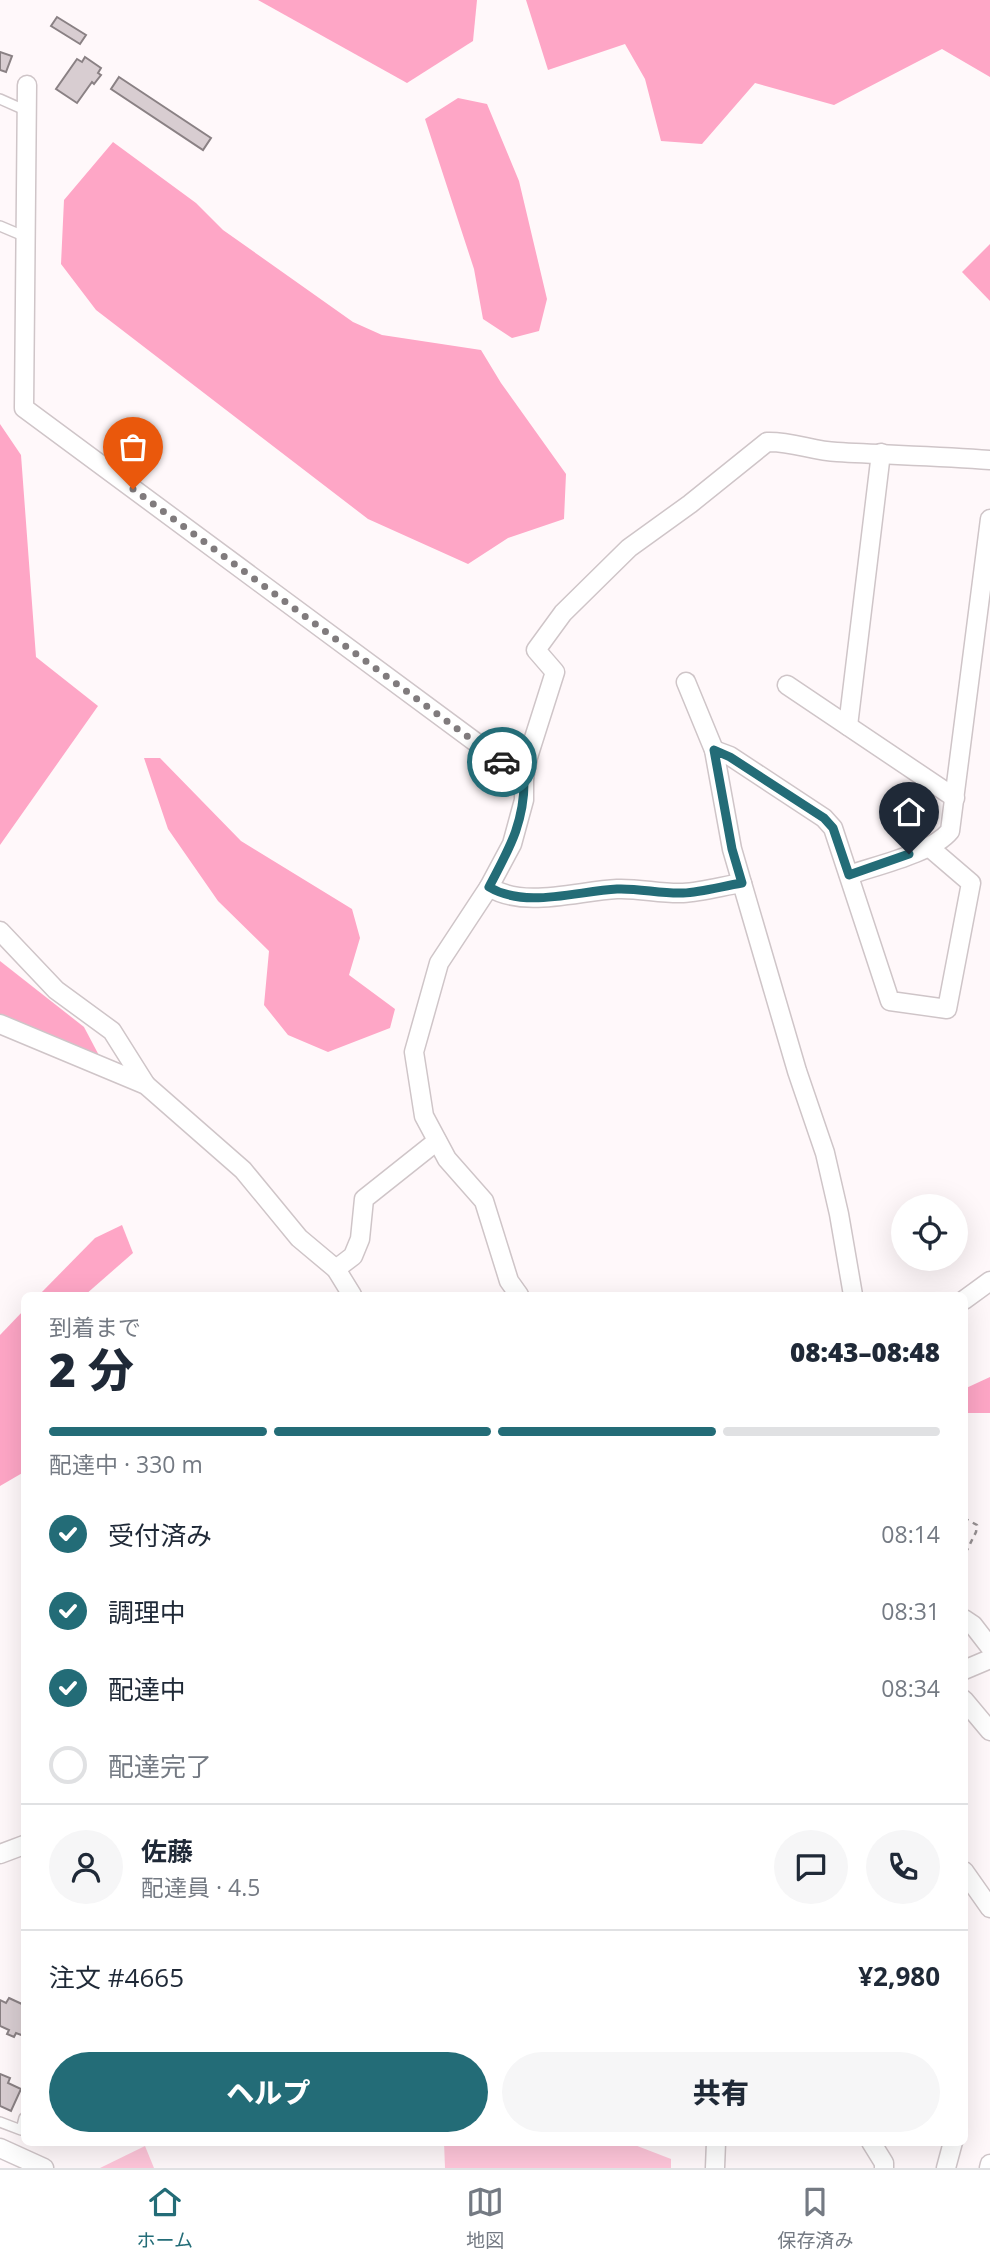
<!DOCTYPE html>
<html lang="ja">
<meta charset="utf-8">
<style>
body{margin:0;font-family:"Open Sans","Noto Sans JP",sans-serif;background:#f6f6f7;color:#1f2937;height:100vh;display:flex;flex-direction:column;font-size:26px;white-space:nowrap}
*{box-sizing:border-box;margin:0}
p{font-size:23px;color:#747a83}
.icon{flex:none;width:38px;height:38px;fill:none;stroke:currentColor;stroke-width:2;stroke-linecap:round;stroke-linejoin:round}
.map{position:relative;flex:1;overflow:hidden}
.details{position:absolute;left:21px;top:1292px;width:947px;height:854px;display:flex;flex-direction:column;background:#fff;border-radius:10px;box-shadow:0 7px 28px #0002}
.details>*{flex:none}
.buttons{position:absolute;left:891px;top:1194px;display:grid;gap:14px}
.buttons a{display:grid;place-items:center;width:77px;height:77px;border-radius:50%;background:#fff;box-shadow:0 7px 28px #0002;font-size:35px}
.pin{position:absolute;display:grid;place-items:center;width:60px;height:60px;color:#fff;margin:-72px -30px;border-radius:50% 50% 50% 0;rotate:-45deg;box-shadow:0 0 7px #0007}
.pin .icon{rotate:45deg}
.courier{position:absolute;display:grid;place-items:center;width:70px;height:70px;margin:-35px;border:5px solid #236c77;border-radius:50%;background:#fff;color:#222;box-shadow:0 2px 9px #0007}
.summary em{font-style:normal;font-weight:800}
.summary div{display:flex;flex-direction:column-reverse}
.summary{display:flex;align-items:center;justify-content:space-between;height:119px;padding:0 28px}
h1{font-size:46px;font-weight:800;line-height:52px}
.bar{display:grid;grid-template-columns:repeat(4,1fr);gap:10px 7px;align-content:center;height:84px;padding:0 28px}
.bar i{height:9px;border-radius:5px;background:#e0e1e3}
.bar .on{background:#236c77}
.bar p{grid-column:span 4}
.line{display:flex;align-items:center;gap:18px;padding:0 28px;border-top:2px solid #e0e1e3}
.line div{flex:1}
.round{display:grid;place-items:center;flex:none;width:74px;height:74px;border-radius:37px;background:#f6f6f7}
ol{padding:0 28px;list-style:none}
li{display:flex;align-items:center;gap:21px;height:77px}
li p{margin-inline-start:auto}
li .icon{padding:7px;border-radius:50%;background:#236c77;color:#fff;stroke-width:4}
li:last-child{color:#747a83}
li i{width:38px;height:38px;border:4px solid #e0e1e3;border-radius:50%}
.primary-button{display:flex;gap:14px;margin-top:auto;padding:14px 28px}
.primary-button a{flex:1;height:80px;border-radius:42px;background:#236c77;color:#fff;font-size:28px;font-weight:800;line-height:80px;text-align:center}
.primary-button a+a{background:#f6f6f7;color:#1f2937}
.dock{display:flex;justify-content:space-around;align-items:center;height:98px;border-top:2px solid #e0e1e3;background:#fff;font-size:19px;color:#747a83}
.dock a{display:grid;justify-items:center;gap:4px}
.dock .on{color:#236c77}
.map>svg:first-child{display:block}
.green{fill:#ffc6da}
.forest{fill:#fea6c6}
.building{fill:#d8cdd1;stroke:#8a8184;stroke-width:2}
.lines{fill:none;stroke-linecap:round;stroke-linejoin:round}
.lane-casing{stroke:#cfc5c8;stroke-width:12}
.street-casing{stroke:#cfc5c8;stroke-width:21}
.path{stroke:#969092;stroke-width:2.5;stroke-dasharray:5 5;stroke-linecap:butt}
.lane{stroke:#fff;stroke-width:9}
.street{stroke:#fff;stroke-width:18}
.done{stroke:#807b7d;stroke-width:7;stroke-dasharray:0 12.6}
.route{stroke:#236c77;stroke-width:9}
</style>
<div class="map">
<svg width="990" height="2168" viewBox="0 0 990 2168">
<rect width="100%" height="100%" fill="#fff8fa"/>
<g class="green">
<polygon points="444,2142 627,2142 671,2159 671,2168 445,2168"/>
<polygon points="145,2146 154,2168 100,2168"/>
</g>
<g class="forest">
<polygon points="258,0 477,0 473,41 407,83"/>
<polygon points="526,0 990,0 990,77 942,49 834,105 755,83 702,144 661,141 645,79 625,44 548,70"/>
<polygon points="458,98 487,104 519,181 547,299 539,331 512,338 483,319 474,269 425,119"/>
<polygon points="113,142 196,203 223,230 353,322 382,335 481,350 501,383 566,474 564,519 508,538 468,564 368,519 96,310 61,264 64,200"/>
<polygon points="990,244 990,301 962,272"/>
<polygon points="0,424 21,455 36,657 98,706 0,845"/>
<polygon points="144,758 160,758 241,841 352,909 360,938 349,975 395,1009 390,1028 328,1052 288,1035 264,1005 269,951 218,901 168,829"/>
<polygon points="0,961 84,1027 103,1063 0,1017"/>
<polygon points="122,1225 133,1253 85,1295 39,1295 95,1238"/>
<polygon points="24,1310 24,1472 0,1486 0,1335"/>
<polygon points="990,1377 990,1413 964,1413 964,1389"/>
</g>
<g class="building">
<polygon points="57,17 86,35 80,44 51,26"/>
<polygon points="0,52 12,56 6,72 0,70"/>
<polygon points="85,57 101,68 98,73 101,75 94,84 92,82 77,103 56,89 77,59 82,62"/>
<polygon points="119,77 211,138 203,150 111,89"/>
<polygon points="9,1998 24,2005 24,2036 16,2033 14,2037 7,2034 9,2030 0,2026 0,2000 6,2003"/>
<polygon points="0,2074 10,2078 8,2083 21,2089 11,2111 0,2106"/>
</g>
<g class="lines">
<defs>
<g id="lane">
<polyline points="0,99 27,111"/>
<polyline points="0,226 26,237"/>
<polyline points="0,2122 21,2130 24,2118"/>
</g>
<g id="street">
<polyline points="27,85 24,408 524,778"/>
<polyline points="686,682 714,750 732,849 797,1071 825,1153 839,1214 853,1295"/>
<polyline points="787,685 955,798"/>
<polyline points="848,726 881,453"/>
<polyline points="714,750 730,756 824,818 833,828 890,1001 947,1009 971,883 929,847"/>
<path d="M849,875C878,865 932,853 950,831L990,519"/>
<path d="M489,887C525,909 577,891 617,889C639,888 661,894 683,893C702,892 723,886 742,883"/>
<polyline points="0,931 56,990 112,1031 146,1085"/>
<polyline points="0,1024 146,1085 243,1170 299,1238 336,1269 352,1295"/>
<polyline points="336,1269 353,1256 360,1239 364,1199 437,1141"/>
<path d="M519,1295L509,1281L484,1201L447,1159L424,1116L414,1052L439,963L489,887L512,844L524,800V778L528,757L555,672L536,650L563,613L629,548L690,504L767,442C791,441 813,451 837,452C888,455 939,456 990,460"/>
<polyline points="964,1300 990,1281"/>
<polyline points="964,1619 973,1625 990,1647"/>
<polyline points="964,1670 990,1659"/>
<polyline points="964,1700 990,1731"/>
<polyline points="0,1854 24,1845"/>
<polyline points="964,1871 990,1908"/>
<polyline points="871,2142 884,2163 884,2168"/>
<polyline points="0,2148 44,2168"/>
<polyline points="715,2168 716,2142"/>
<polyline points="946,2168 953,2142"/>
<polyline points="989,2168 990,2164"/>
</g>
</defs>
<use href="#lane" class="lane-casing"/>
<use href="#street" class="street-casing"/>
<polyline class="path" points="964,1518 977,1525 976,1532 964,1556"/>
<use href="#lane" class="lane"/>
<use href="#street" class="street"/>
</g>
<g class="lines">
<polyline class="done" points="133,489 502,762"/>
<path class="route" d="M502,762L524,778C525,822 509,849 489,887C526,909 577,891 617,889C639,888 661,894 683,893C702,892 723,886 742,883L732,849L714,750L730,757L824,818L833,828L849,875L909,854"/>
</g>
</svg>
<div class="buttons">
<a><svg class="icon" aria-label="locate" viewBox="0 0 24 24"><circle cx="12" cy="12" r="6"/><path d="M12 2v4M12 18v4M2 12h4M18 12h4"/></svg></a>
</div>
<div class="pin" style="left:133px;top:489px;background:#ea580c"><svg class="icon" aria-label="bag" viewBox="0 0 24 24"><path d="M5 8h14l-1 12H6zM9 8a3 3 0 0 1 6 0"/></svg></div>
<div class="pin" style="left:909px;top:854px;background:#1f2937"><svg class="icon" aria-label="home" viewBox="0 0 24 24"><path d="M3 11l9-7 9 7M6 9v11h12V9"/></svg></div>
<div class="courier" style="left:502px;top:762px"><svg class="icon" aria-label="car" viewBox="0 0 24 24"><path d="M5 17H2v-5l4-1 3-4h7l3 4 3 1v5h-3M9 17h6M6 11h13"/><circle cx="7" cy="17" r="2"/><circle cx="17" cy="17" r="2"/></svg></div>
<section class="details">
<div class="summary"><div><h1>2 分</h1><p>到着まで</p></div><em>08:43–08:48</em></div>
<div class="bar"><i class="on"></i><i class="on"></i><i class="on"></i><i></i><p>配達中 · 330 m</p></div>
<ol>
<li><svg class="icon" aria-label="check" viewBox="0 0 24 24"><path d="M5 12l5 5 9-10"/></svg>受付済み<p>08:14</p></li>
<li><svg class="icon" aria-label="check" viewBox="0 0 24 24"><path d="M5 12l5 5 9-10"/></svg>調理中<p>08:31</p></li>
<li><svg class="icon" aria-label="check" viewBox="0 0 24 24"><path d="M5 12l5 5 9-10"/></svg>配達中<p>08:34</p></li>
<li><i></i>配達完了</li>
</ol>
<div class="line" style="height:126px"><a class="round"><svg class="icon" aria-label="person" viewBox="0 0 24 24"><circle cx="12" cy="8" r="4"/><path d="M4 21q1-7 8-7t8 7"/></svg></a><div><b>佐藤</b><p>配達員 · 4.5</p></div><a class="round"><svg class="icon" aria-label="chat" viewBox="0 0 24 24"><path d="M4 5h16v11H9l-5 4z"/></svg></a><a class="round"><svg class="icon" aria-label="phone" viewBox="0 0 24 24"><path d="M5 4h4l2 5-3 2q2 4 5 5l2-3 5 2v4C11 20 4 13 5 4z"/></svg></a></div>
<div class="line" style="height:91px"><div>注文 #4665</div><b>¥2,980</b></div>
<div class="primary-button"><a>ヘルプ</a><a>共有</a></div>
</section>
</div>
<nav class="dock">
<a class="on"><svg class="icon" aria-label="home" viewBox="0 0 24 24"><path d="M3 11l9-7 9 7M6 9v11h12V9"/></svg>ホーム</a>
<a><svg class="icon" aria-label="map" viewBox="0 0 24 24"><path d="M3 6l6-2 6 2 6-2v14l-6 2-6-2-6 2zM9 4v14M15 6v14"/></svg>地図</a>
<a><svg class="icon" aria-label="saved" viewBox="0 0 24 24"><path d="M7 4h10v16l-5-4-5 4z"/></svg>保存済み</a>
</nav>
